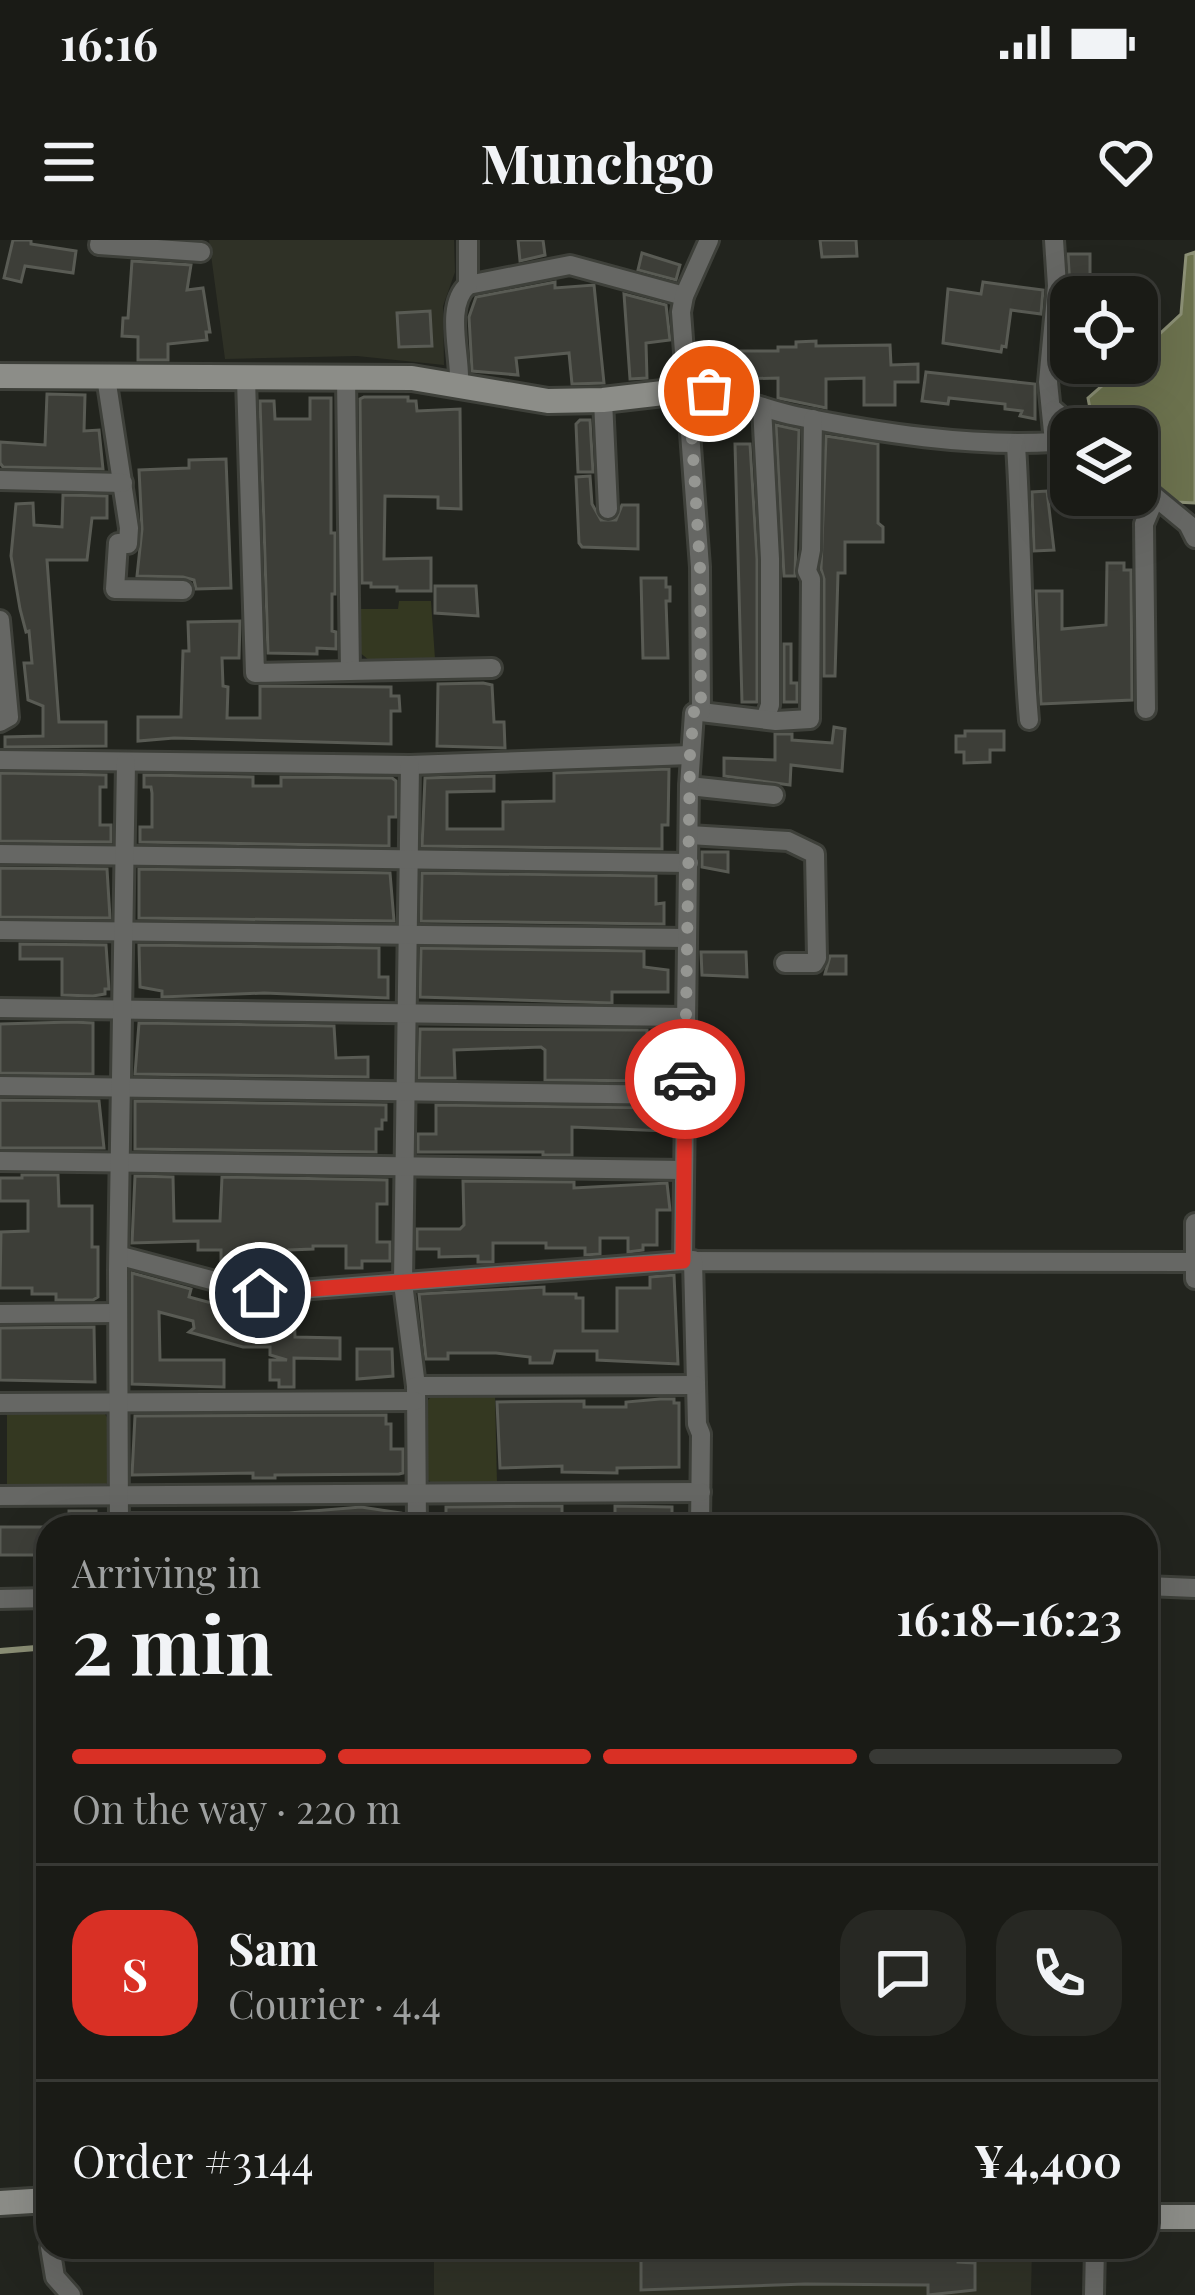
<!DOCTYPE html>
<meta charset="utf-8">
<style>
body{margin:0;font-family:"Playfair Display",serif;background:#272823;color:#f1f3f6;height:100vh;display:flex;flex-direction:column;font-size:45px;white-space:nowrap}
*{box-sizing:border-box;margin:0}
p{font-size:39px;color:#9fa1a1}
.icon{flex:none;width:66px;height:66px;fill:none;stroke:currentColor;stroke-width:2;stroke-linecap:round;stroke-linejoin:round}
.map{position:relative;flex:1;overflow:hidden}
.sheet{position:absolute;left:36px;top:1275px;width:1122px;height:744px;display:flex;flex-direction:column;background:#1a1b16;border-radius:36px;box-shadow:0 12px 48px #0002,0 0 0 3px #383935}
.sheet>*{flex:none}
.fabs{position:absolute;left:1050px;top:36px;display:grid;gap:24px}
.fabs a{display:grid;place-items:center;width:108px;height:108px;border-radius:24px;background:#1a1b16;box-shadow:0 12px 48px #0002,0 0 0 3px #383935;font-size:60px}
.pin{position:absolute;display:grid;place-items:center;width:102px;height:102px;color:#fff;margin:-51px;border:6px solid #fff;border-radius:50%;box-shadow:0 3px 12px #0007}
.courier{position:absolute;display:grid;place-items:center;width:120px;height:120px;margin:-60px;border:9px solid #d93025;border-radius:50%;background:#fff;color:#222;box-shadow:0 3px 15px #0007}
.overview em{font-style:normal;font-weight:700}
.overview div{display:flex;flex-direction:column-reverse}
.overview{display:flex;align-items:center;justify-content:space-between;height:204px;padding:0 36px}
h1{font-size:78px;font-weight:700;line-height:90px}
.bar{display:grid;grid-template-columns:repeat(4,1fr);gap:18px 12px;align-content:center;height:144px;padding:0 36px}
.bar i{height:15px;border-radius:9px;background:#383935}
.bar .current{background:#d93025}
.bar p{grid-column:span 4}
.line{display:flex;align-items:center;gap:30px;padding:0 36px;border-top:3px solid #383935}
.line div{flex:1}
.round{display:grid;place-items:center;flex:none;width:126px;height:126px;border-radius:36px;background:#272823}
.status{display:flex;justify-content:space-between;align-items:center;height:84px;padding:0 60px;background:#1a1b16;direction:ltr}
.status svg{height:33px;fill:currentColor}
header{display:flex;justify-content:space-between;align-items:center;height:156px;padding:0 36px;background:#1a1b16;font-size:54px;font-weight:700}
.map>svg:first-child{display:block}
.built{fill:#2f3126}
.green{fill:#343821}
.water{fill:#6c724e;stroke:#8b8f75;stroke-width:3}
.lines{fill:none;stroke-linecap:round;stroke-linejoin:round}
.stream{stroke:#8b8f75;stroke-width:6}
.building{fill:#3d3e38;stroke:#595b54;stroke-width:3}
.street-casing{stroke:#3e403a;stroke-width:24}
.secondary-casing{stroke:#3e403a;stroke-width:30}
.street{stroke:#666764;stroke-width:18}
.secondary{stroke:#8c8d88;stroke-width:24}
.done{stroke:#959692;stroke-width:12;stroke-dasharray:0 21.6}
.route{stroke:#d93025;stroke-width:15}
</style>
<div class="status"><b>16:16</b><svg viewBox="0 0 49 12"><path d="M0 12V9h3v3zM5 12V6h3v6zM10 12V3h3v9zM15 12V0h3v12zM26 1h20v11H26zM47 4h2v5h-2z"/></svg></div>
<header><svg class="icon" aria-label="menu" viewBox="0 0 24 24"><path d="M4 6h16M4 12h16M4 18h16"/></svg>Munchgo<svg class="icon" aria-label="heart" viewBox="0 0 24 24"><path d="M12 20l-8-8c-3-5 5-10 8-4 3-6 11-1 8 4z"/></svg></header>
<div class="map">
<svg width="1195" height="2055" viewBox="0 0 1195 2055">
<rect width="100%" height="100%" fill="#22241e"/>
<g class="built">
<polygon points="209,0 454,0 455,32 443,66 444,125 357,116 225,119"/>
<polygon points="434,2007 1032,2007 1031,2055 434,2055"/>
</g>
<g class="green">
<polygon points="399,361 431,361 435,419 370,421 358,411 359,369 398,369"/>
<polygon points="434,1154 495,1154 497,1245 434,1245 425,1237 423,1165"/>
<polygon points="102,1170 109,1180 111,1239 103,1247 7,1248 7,1171"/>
</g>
<polygon class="water" points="1195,12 1195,263 1176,262 1137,228 1137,189 1094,189 1088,158 1128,123 1137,123 1137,115 1181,74 1186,15"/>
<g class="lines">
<polyline class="stream" points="0,1411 48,1407"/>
</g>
<g class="building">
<polygon points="13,0 31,0 31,4 76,11 73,33 25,26 21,42 4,38"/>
<polygon points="518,0 543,0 545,15 520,21"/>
<polygon points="820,0 856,0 857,16 822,17"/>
<polygon points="642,13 680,25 676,40 638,30"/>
<polygon points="1068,14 1090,14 1090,47 1070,47"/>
<polygon points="132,21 191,25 187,50 203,48 210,92 206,92 207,100 168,104 168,120 138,120 138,97 122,96 123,78 128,78"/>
<polygon points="555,42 555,48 594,45 604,143 572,144 569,113 516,118 518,135 472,131 469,77 476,57"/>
<polygon points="983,42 1043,50 1041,74 1011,70 1006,107 1002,106 1001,112 943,103 948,49 981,54"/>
<polygon points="624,54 666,65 670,100 646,103 647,138 630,139"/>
<polygon points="430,71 432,106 399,107 397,73"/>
<polygon points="816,101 816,106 890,105 891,125 918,124 918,142 895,142 895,165 864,165 864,138 826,139 826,168 778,158 778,138 736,139 736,111 778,111 778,107 796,107 796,102"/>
<polygon points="926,132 1035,144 1035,179 1020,176 1022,171 1005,169 1005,164 949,158 948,164 922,161"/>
<polygon points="47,154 85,155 84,191 99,190 103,229 3,227 0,223 0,202 45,205"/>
<polygon points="364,157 408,157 408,161 416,161 417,171 460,169 461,269 438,268 438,257 385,256 384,319 431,318 431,351 397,351 397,347 371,347 371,343 362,343 360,159"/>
<polygon points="310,158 331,158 331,293 335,293 335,354 332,354 332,391 336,392 336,409 317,408 317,414 268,413 260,161 274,161 275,179 310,179"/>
<polygon points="580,180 590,180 593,232 578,232 576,184"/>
<polygon points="776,185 799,190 795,336 784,336"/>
<polygon points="826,196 878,204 878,283 883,287 883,302 845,302 845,333 838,333 835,436 824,436 824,339 821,329"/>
<polygon points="735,204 750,204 757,319 757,462 742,462"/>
<polygon points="226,219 231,348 196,349 194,340 183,337 137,336 142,289 139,230 189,228 189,220"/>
<polygon points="590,236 592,264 601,280 616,280 622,265 638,265 638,309 582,307 579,303 576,237"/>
<polygon points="1047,251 1054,310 1034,311 1032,252"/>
<polygon points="63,255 107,256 107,278 92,278 87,320 47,320 59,482 106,482 106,506 5,507 5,497 43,496 43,466 28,460 24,423 32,423 29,391 26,392 20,369 11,316 16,264 33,263 34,285 62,287"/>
<polygon points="1107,323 1124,323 1124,330 1131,330 1132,460 1041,464 1036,351 1062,351 1062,389 1106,385"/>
<polygon points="641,338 666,338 666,347 670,347 670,361 666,361 668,418 643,418"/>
<polygon points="435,346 476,346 478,376 435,373"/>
<polygon points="240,381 239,418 222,418 223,446 228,447 227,478 260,478 260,446 391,447 391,456 399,456 400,471 391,471 391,504 174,498 138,501 138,477 181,477 183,411 189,411 188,382"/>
<polygon points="784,404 791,404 791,443 797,443 797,462 784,462"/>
<polygon points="483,443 492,445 494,482 504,482 505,508 437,506 438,444"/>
<polygon points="834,487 845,489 842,531 791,525 790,545 724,536 724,518 775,520 775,494 792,494 792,500 832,503"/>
<polygon points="965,491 1004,491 1004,510 990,510 990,522 964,523 964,512 956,512 956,496 965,496"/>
<polygon points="669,529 668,585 662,585 662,609 422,606 425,538 494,536 494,551 447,552 447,589 503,589 503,562 554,561 554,533"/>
<polygon points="0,533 106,535 106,547 100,547 100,585 111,585 111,602 0,601"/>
<polygon points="144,535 253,537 253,546 281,546 281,537 392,538 396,541 396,577 389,577 389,606 140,602 140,587 152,587 152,553 151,547 144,547"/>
<polygon points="702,612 728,612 728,632 702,627"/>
<polygon points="0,628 107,629 110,678 0,677"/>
<polygon points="139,629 390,633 394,681 139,678"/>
<polygon points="422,633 656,636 656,664 664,663 664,684 421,681"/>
<polygon points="20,704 106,705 109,749 105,749 105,754 93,756 62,755 62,719 20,719"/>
<polygon points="139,705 379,708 379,737 388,737 388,758 264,753 162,757 162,751 140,747"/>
<polygon points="421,708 644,711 644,727 668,730 668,752 612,752 612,763 420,757"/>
<polygon points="701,712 746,712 747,737 702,735"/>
<polygon points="830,716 846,716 846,734 825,734"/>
<polygon points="72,782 93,783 93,834 0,833 0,784"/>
<polygon points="139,783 334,786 336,818 368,817 368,837 135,834"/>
<polygon points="420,789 647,790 647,795 669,795 669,812 660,813 660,841 545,840 545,810 541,807 454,810 455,838 419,838"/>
<polygon points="0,860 99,861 104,908 0,908"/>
<polygon points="135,861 386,865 386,880 382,880 382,889 376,889 376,912 135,909"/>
<polygon points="436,865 665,868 665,891 572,887 572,915 543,915 543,912 418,912 418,894 436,894"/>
<polygon points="22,935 58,935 59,966 92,966 92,1007 98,1007 98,1057 93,1060 56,1060 56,1054 32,1054 32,1048 0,1048 1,992 28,991 28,961 0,961 0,938 22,938"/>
<polygon points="135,936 173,937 174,981 220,981 222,937 387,940 387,964 377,964 377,1002 390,1002 390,1021 362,1021 362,1028 346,1028 346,1006 313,1006 313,1009 289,1010 289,1014 252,1014 252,1024 237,1024 237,1020 221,1020 221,1010 198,1010 198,1001 132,1003"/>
<polygon points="463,941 574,942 574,948 667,943 670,970 657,970 657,1005 643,1005 643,1010 628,1012 628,998 600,998 600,1014 585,1015 585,1008 546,1008 546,1003 493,1003 493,1022 478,1022 478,1016 439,1017 439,1009 417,1009 417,989 460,989 464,985"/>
<polygon points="132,1033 191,1049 189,1057 234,1069 228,1087 280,1087 280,1065 294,1065 295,1097 340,1098 340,1119 294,1118 294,1147 279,1147 279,1140 270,1140 270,1120 287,1120 270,1115 270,1107 243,1107 189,1092 194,1088 193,1081 159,1072 160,1120 224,1120 224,1147 132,1144"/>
<polygon points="674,1035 678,1124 597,1120 597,1111 555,1111 552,1123 530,1123 530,1117 496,1113 448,1113 448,1119 426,1119 419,1054 544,1047 544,1054 576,1054 576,1058 583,1058 583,1091 617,1091 617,1048 650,1048 650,1037"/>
<polygon points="94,1087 95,1142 0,1140 0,1088"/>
<polygon points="357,1109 392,1109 393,1136 357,1139"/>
<polygon points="660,1159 674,1159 674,1163 679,1163 679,1227 617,1228 617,1233 562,1232 562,1226 500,1228 497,1162 584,1161 584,1167 626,1167 626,1162"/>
<polygon points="386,1175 386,1184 391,1184 391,1209 403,1209 403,1233 399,1234 275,1235 275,1238 253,1238 253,1233 132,1235 135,1176"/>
<polygon points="562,1266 562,1287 446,1287 446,1267"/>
<polygon points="615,1266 672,1267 672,1287 615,1287"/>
<polygon points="361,1267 401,1273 401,1287 132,1287 132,1273 289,1273"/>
<rect x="69" y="1271" width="27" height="16"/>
<polygon points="0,1287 45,1287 45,1309 36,1309 36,1315 0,1315"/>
<polygon points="839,2007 958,2007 958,2022 975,2023 975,2050 928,2055 928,2045 805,2044 641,2050 641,2019 839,2015"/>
</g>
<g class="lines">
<defs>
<g id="street">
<polyline points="100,0 99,5 201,12"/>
<polyline points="468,45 570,25 684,56"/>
<polyline points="106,137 129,288 128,304 118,303 115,349 183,350"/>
<polyline points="346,138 350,431"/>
<polyline points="246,139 255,433 492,428"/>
<path d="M459,144C461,115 444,66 468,45V0"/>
<path d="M689,150C727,151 760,169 796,176C879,193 970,207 1054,202L1048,142L1057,46L1054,0"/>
<polyline points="603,160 608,269"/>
<polyline points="762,167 770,319 770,465 765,479"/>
<polyline points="1054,170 1076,189"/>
<path d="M1016,205C1022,297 1021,388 1029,480"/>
<polyline points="0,240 123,243"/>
<polyline points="1137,242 1188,284 1195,298"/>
<polyline points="0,380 9,477 0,482"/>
<polyline points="1146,469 1144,284 1155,258"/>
<polyline points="701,472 776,481 810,479 811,339 807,331 811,310 813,179"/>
<polyline points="0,520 410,525 690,515"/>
<polyline points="410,525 403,1043 416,1146 417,1287"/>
<polyline points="689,546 774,555"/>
<polyline points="689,595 788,601 815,614 817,718 814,723 785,723"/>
<polyline points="0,614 689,623"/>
<polyline points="0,690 686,698"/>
<polyline points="0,768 685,777"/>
<polyline points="0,846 685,855"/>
<polyline points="0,921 684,930"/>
<polyline points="1195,983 1195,1039"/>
<polyline points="121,1016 260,1053 683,1021 1192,1022"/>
<polyline points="693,1020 697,1184 701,1194 700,1287"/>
<polyline points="683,1021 689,546 694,473 701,472 700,327 681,72 684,56 709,0"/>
<polyline points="0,1074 118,1073"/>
<polyline points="416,1146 696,1145"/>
<polyline points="0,1163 415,1161"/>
<polyline points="0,1256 701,1252"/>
<polyline points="119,1287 118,1030 126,522"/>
<polyline points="1146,1346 1195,1348"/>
<polyline points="0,1359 48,1358"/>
<polyline points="43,1960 48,1995"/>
<polyline points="50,2007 55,2037 71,2055"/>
<polyline points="1094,2055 1095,2007"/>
</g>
<g id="secondary">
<polyline points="0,136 412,138 548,161 603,160 689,150"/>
<polyline points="0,1963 48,1960"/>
<polyline points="1146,1977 1195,1977"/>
</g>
</defs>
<use href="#street" class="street-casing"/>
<use href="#secondary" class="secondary-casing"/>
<use href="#street" class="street"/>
<use href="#secondary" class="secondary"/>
</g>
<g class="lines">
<polyline class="done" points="685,839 690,515 694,472 701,472 700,327 689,150 709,151"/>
<polyline class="route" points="260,1053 683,1021 685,839"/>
</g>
</svg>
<div class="fabs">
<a><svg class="icon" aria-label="locate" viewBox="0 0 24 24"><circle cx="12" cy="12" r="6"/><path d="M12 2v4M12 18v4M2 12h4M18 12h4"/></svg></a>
<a><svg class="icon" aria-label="layers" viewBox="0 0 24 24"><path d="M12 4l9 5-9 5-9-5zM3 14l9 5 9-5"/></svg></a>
</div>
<div class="pin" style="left:709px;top:151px;background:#ea580c"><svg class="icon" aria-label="bag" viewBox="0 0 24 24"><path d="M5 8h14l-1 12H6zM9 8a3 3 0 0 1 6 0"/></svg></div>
<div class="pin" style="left:260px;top:1053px;background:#1f2937"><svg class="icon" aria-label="home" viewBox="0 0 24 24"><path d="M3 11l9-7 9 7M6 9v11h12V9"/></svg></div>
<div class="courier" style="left:685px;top:839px"><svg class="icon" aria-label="car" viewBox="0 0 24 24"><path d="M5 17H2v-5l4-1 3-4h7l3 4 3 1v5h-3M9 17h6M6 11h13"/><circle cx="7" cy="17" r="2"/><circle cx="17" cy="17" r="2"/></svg></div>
<section class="sheet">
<div class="overview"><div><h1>2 min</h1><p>Arriving in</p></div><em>16:18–16:23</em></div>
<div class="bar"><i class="current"></i><i class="current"></i><i class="current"></i><i></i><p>On the way · 220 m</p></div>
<div class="line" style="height:216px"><b class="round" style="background:#d93025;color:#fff">S</b><div><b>Sam</b><p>Courier · 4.4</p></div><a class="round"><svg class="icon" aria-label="chat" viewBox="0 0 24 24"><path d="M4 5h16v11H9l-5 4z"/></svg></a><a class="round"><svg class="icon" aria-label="phone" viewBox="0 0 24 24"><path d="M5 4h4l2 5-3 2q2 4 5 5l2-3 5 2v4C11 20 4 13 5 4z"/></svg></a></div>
<div class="line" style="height:156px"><div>Order #3144</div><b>¥4,400</b></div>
</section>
</div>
